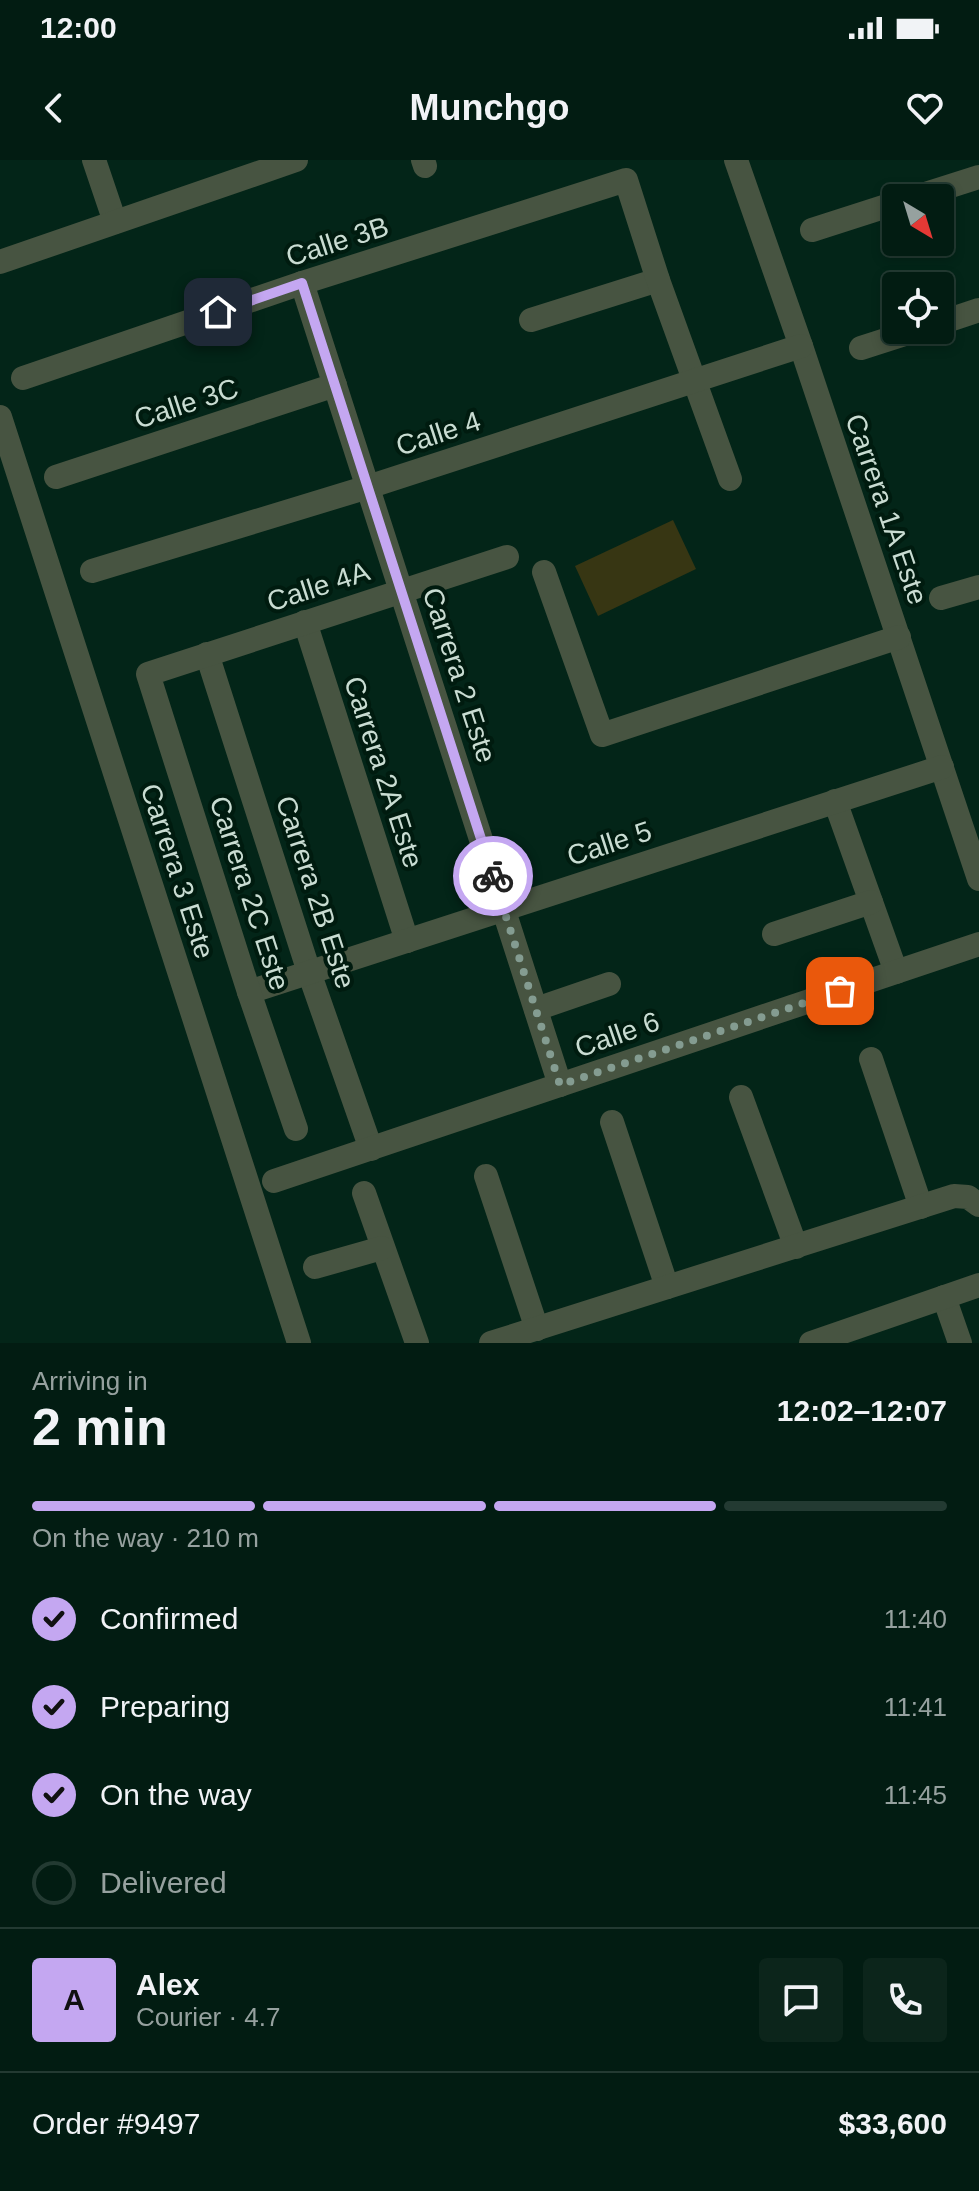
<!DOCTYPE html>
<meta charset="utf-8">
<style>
body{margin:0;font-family:Helvetica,sans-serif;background:#0c251b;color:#f1f3f6;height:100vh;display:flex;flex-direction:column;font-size:30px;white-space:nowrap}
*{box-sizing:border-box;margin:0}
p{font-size:26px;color:#96a19f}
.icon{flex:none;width:44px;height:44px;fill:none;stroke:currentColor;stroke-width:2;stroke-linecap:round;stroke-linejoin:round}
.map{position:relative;height:1183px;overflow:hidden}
.sheet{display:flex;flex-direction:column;background:#021c12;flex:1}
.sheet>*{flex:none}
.needle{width:52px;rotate:142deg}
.buttons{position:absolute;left:882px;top:24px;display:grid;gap:16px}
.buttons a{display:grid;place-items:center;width:72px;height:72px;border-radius:8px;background:#021c12;box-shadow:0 4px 12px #0003,0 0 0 2px #233a32;font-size:40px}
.pin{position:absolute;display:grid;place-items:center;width:68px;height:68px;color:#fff;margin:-34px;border-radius:16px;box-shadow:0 4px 12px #0006}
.courier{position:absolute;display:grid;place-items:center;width:80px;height:80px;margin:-40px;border:6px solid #c4a7f1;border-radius:50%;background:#fff;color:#222;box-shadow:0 2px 10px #0007}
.headline em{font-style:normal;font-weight:700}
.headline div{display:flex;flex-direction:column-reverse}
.headline{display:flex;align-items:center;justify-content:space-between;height:136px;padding:0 32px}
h1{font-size:52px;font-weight:700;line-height:60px}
.bar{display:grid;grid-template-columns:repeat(4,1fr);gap:12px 8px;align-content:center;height:96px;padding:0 32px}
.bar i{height:10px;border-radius:6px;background:#233a32}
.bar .on{background:#c4a7f1}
.bar p{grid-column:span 4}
.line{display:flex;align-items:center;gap:20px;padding:0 32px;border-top:2px solid #233a32}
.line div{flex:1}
.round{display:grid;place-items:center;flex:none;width:84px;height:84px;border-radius:8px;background:#0c251b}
ol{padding:0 32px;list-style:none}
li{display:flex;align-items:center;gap:24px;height:88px}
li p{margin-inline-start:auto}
li .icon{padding:8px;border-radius:50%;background:#c4a7f1;color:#111;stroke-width:4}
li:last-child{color:#96a19f}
li i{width:44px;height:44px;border:4px solid #233a32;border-radius:50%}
.status{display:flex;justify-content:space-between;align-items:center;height:56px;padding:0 40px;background:#021c12;direction:ltr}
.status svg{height:22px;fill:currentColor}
header{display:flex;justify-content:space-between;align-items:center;height:104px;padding:0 32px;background:#021c12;font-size:36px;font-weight:700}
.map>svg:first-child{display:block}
.green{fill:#373613}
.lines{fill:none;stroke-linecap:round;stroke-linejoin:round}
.minor{stroke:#475441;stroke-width:24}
.done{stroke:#849c91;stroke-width:8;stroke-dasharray:0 14.4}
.route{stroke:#c4a7f1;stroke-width:10}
.labels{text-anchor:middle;stroke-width:8;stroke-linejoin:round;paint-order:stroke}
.street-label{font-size:28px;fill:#c9dcd2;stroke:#001b0f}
</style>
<div class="status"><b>12:00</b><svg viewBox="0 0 49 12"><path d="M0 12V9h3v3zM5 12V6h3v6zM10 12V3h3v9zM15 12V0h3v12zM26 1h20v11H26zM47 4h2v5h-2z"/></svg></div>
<header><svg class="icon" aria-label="back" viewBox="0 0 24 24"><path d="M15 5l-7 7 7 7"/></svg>Munchgo<svg class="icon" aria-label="heart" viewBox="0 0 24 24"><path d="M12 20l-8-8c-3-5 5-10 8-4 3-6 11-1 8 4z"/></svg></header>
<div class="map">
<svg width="979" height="1183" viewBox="0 0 979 1183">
<rect width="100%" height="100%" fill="#032518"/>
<polygon class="green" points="673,360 696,409 598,456 575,406"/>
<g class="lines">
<g class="minor">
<polyline points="94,0 115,62"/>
<polyline points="423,0 425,6"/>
<polyline points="736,0 801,186 979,719"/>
<polyline points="913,38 979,17"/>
<polyline points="812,70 896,43"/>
<polyline points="0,102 296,0"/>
<polyline points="302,123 560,925"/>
<polyline points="531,160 658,120"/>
<polyline points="940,163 979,150"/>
<polyline points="861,188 917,170"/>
<polyline points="23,218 302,123 626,20 658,120 730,319"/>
<polyline points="0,257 299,1183"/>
<polyline points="56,317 335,225"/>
<polyline points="92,411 368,327 801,186"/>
<polyline points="544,412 602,575 899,477"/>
<polyline points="941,438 979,427"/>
<polyline points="305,462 407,781"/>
<polyline points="207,494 309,812 371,989"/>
<polyline points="835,641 896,812"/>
<polyline points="774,774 871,742"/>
<polyline points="249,832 942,607"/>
<polyline points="536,849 609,824"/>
<polyline points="871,899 921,1047"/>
<polyline points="741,937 796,1087"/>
<polyline points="612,962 667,1127"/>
<polyline points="296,969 249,832 148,514 507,397"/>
<polyline points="486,1016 537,1169"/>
<polyline points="274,1021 979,784"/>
<polyline points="364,1033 417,1183"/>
<polyline points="315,1107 382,1088"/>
<polyline points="944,1137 960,1183"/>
<polyline points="491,1183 954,1036 968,1037 979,1045"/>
<polyline points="811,1183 979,1125"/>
</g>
</g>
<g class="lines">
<polyline class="done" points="493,716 560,925 840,831"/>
<polyline class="route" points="218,152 302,123 493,716"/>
</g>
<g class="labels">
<g class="street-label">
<text transform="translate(337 81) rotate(-18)" y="10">Calle 3B</text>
<text transform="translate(186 243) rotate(-18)" y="10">Calle 3C</text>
<text transform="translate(438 273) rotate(-18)" y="10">Calle 4</text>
<text transform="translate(887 349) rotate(71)" y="10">Carrera 1A Este</text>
<text transform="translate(318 426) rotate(-18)" y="10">Calle 4A</text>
<text transform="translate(460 515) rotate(72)" y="10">Carrera 2 Este</text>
<text transform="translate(384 612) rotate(72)" y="10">Carrera 2A Este</text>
<text transform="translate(609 683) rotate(-18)" y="10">Calle 5</text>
<text transform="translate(178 711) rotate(72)" y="10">Carrera 3 Este</text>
<text transform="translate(316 732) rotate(72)" y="10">Carrera 2B Este</text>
<text transform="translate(250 733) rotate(72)" y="10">Carrera 2C Este</text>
<text transform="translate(617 874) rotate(-19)" y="10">Calle 6</text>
</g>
</g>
</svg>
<div class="buttons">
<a><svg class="needle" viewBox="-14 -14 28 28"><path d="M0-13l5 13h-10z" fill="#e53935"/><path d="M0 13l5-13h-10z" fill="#96a19f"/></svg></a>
<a><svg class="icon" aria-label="locate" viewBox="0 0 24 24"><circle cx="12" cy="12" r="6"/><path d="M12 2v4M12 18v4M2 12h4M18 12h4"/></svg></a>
</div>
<div class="pin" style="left:840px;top:831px;background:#ea580c"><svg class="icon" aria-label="bag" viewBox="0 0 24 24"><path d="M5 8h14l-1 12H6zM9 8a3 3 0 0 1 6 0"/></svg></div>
<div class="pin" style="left:218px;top:152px;background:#1f2937"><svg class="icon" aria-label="home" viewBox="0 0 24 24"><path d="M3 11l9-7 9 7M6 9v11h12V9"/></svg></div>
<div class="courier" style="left:493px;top:716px"><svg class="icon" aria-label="bike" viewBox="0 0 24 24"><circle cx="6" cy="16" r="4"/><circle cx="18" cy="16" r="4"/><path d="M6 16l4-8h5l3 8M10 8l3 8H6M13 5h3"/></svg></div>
</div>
<section class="sheet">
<div class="headline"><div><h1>2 min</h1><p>Arriving in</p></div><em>12:02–12:07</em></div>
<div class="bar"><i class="on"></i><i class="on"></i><i class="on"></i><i></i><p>On the way · 210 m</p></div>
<ol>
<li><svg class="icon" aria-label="check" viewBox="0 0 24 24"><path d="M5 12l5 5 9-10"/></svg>Confirmed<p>11:40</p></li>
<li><svg class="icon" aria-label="check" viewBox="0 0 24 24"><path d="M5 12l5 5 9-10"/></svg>Preparing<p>11:41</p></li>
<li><svg class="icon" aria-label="check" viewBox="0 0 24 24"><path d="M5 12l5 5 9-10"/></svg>On the way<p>11:45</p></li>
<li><i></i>Delivered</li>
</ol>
<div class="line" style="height:144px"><b class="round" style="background:#c4a7f1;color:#111">A</b><div><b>Alex</b><p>Courier · 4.7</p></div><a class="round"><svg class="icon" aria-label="chat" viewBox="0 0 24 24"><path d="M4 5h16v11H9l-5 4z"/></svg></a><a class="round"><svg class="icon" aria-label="phone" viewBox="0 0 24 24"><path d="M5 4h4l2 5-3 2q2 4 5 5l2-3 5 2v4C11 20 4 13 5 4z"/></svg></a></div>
<div class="line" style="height:104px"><div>Order #9497</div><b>$33,600</b></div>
</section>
